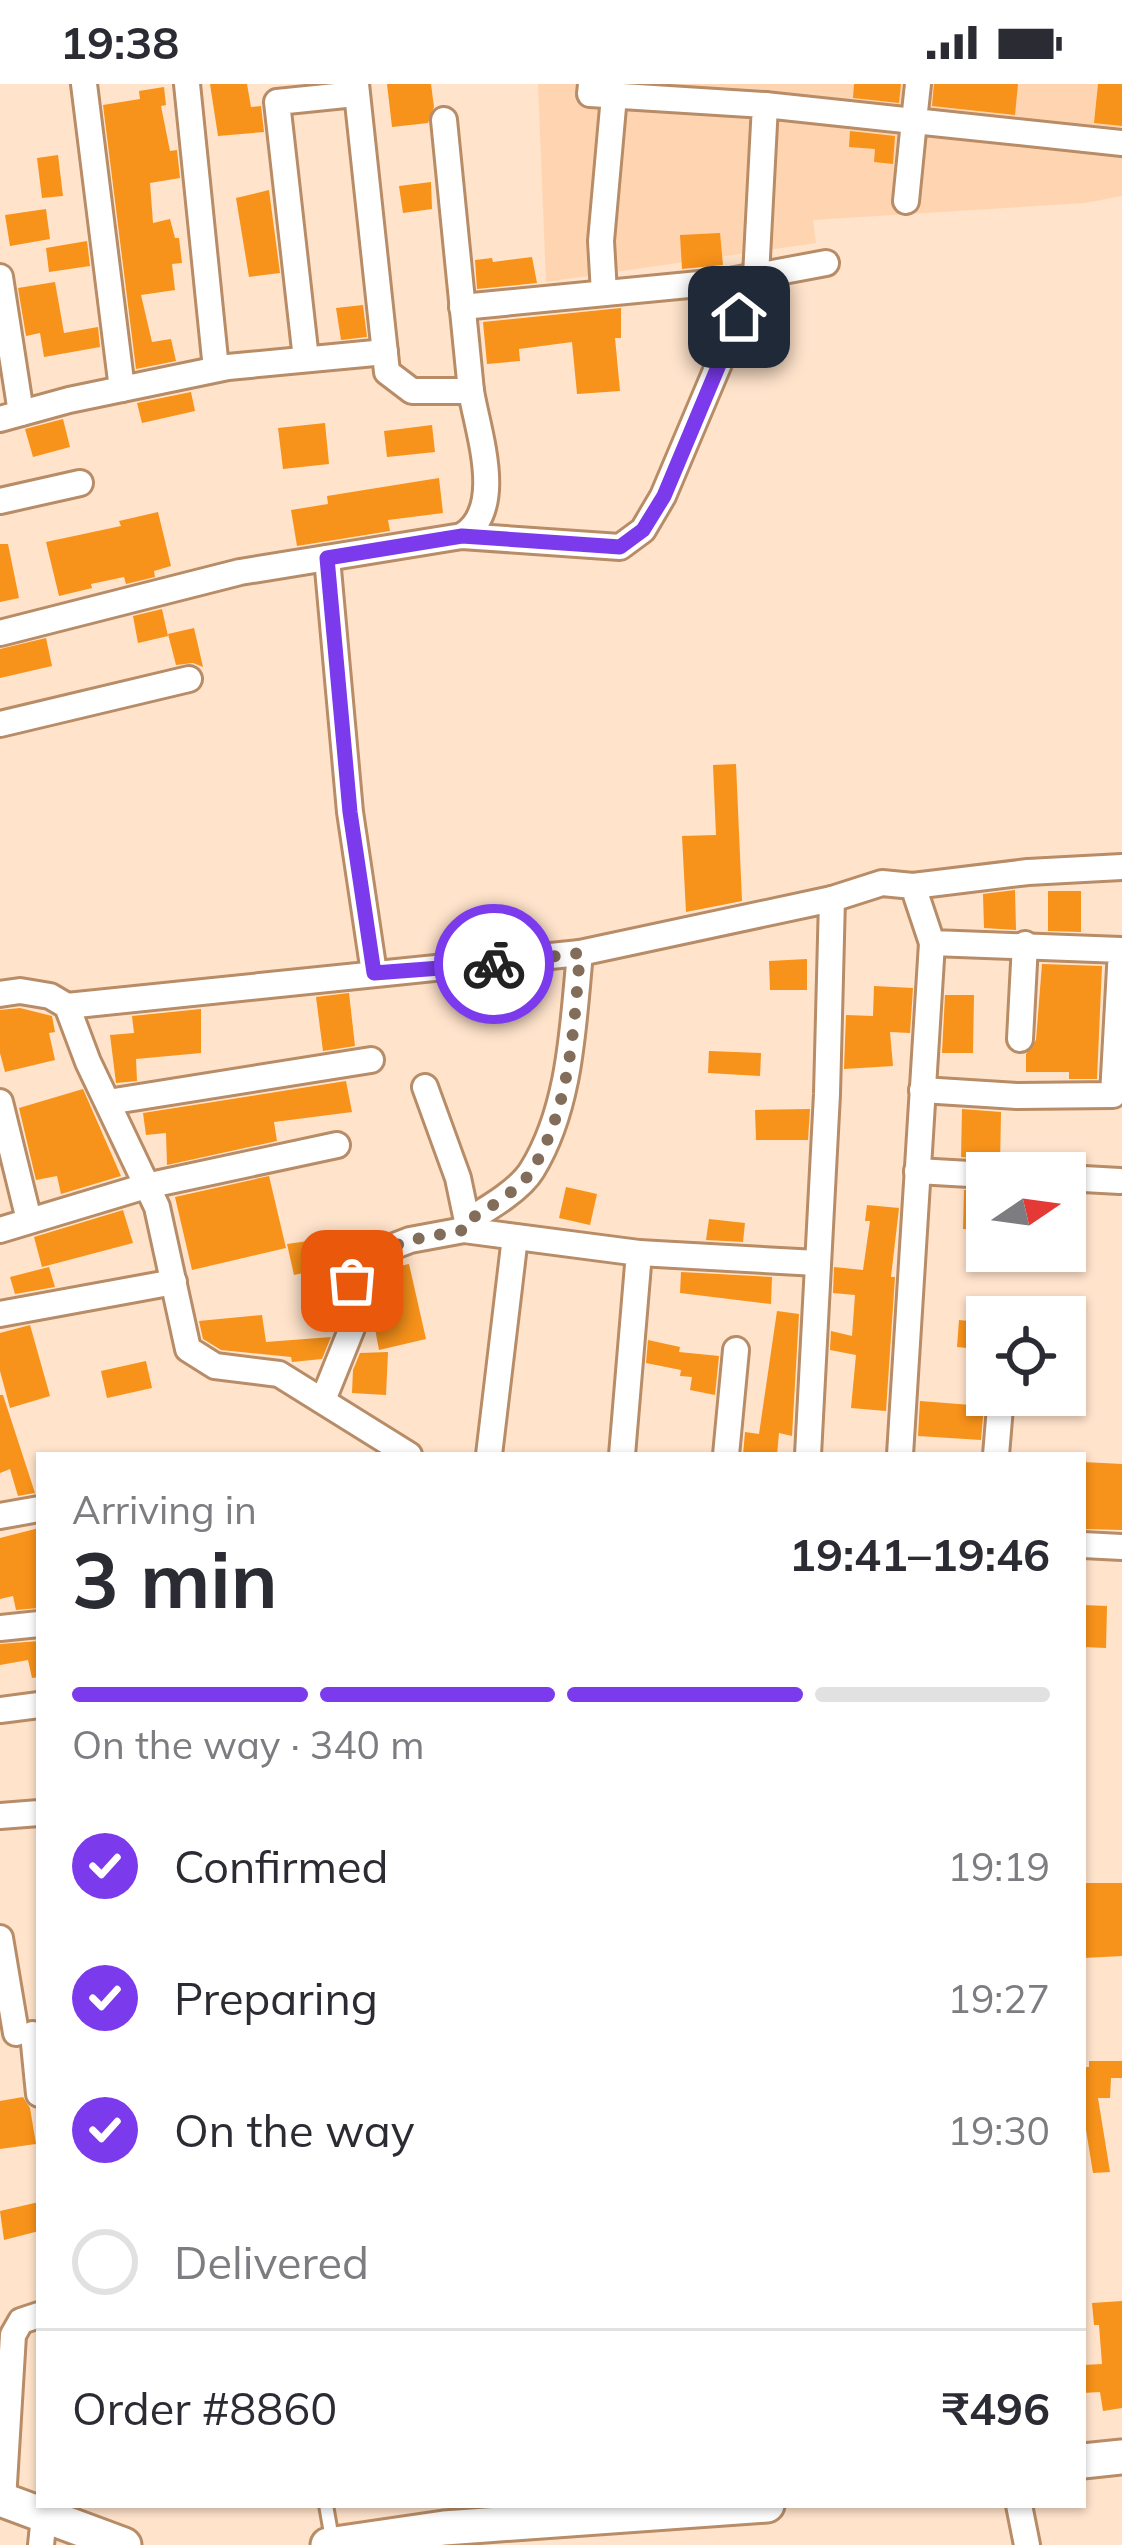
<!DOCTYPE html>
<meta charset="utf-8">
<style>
body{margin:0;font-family:Mulish,sans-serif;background:#f2f2f3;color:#2b2b33;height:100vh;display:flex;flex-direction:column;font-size:45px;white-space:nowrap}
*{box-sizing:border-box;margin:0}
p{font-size:39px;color:#7c7c81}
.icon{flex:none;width:66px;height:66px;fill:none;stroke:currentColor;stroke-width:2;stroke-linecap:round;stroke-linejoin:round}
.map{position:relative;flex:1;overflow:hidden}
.panel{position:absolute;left:36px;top:1368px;width:1050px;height:1056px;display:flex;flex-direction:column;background:#fff;border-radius:0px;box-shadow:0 3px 9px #0004}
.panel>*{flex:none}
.needle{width:78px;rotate:77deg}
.controls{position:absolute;left:966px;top:1068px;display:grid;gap:24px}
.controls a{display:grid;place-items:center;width:120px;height:120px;border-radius:0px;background:#fff;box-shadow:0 3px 9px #0004;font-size:60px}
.pin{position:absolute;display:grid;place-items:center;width:102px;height:102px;color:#fff;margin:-51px;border-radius:24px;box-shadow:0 6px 18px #0006}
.courier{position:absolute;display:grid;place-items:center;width:120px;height:120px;margin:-60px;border:9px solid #7c3aed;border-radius:50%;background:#fff;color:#222;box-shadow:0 3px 15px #0007}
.head em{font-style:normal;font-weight:700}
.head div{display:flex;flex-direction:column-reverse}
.head{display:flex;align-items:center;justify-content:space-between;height:204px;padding:0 36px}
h1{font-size:78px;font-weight:700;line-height:90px}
.bar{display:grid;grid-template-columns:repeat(4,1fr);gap:18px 12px;align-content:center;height:144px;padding:0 36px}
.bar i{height:15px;border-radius:9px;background:#e1e1e2}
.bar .current{background:#7c3aed}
.bar p{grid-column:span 4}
.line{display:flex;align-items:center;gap:30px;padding:0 36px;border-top:3px solid #e1e1e2}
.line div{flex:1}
ol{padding:0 36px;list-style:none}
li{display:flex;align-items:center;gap:36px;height:132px}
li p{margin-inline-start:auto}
li .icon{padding:12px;border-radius:50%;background:#7c3aed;color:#fff;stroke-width:4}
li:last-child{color:#7c7c81}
li i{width:66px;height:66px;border:6px solid #e1e1e2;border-radius:50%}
.status{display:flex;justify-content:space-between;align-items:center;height:84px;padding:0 60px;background:#fff;direction:ltr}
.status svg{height:33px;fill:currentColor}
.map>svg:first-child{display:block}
.built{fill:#ffd5b1}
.building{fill:#f7921a}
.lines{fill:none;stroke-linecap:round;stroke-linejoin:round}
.service-casing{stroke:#b78c67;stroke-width:18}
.minor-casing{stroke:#b78c67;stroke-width:30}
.secondary-casing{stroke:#b78c67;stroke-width:39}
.service{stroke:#fff;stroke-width:12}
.minor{stroke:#fff;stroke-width:24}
.secondary{stroke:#fff;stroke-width:33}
.done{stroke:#826d5b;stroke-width:12;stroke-dasharray:0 21.6}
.route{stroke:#7c3aed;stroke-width:15}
</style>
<div class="status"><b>19:38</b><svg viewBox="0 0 49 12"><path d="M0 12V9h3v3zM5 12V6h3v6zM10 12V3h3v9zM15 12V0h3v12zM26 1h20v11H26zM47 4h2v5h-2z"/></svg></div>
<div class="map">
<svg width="1122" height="2461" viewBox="0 0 1122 2461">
<rect width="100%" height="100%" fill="#ffe3cb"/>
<polygon class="built" points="538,0 1122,0 1122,112 1085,119 813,136 816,159 546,198"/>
<g class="building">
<polygon points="210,0 247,0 251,23 261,22 264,48 218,52"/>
<polygon points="387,0 431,0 434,23 428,39 392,43"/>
<polygon points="854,0 901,0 899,19 853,14"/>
<polygon points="934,0 1018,0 1015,31 932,22"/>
<polygon points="1098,0 1122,0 1122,42 1094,39"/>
<polygon points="164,3 166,21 161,22 170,67 177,66 180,94 150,99 153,139 170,135 175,154 179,154 182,179 172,180 175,206 141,211 152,258 171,255 176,277 136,285 103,21 140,15 139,7"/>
<polygon points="850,47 895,52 893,80 874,78 875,65 849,63"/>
<polygon points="58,71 63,112 42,114 37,74"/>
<polygon points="431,98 432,125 403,129 399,102"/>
<polygon points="269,106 280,189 249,193 236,114"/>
<polygon points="46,125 50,155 10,162 5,131"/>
<polygon points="720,149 723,181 682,185 680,151"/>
<polygon points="87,157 90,182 49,188 46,164"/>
<polygon points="532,173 537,199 477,205 475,176 492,174 493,178"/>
<polygon points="55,198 64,249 98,243 100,263 44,273 40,249 26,252 18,204"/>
<polygon points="363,221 367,253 341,256 336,224"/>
<polygon points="621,224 621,254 615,254 620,307 577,310 572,258 519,265 520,277 487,280 483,238"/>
<polygon points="191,308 195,327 142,339 137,319"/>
<polygon points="63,335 70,363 33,373 25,345"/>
<polygon points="325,339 329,380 283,385 278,344"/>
<polygon points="432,341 435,368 387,373 384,347"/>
<polygon points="439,394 443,429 388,436 390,447 297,462 291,426 328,420 327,412"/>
<polygon points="158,428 171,482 154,487 155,493 126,500 124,493 91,500 92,504 59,512 46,458 121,442 119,437"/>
<polygon points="0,460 8,460 19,514 0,518"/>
<polygon points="162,525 168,552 138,559 133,532"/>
<polygon points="194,544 203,583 193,579 176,581 168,550"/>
<polygon points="46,554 52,582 0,594 0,565"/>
<polygon points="736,680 742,817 686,828 682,752 716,751 713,681"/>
<polygon points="1015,806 1016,846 984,844 983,810"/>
<polygon points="1048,807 1081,807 1081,848 1048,847"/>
<polygon points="807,875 807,906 770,906 769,877"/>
<polygon points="1042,880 1102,882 1097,995 1069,995 1069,988 1026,988 1026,970 1036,956"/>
<polygon points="874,902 913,904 910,949 890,948 893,982 844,985 846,931 873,932"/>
<polygon points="349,909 355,962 323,967 316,913"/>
<polygon points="945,911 974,911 973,969 942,969"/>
<polygon points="20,924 52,932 55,948 49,949 55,976 5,988 0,969 0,926"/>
<polygon points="201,925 201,969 136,975 137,997 116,999 110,951 134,949 132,932"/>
<polygon points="709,967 761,969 760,992 708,989"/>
<polygon points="346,997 352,1028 274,1038 277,1057 167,1081 166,1049 146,1051 143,1029"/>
<polygon points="83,1005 121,1092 61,1110 57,1092 36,1096 19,1024"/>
<polygon points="810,1025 808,1056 756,1056 755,1026"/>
<polygon points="962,1025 1001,1028 1000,1082 989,1075 961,1073"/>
<polygon points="269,1092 286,1164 192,1186 175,1113"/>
<polygon points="566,1103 597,1110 590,1141 559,1134"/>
<polygon points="964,1106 987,1107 987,1146 963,1145"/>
<polygon points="867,1121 899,1124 891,1193 895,1193 886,1327 851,1324 856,1271 830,1266 831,1247 852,1252 855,1211 833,1209 834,1183 863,1186 870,1137 865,1137"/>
<polygon points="123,1126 133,1159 42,1183 34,1153"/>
<polygon points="709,1135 745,1139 743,1158 706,1156"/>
<polygon points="336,1153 340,1181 294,1191 287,1160"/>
<polygon points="409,1180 426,1255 379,1266 372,1229 368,1230 372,1188"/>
<polygon points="49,1183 55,1203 15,1210 10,1193"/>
<polygon points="681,1188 772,1193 771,1220 680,1209"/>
<polygon points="777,1227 799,1230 792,1352 779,1349 777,1371 743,1371 745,1348 759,1350"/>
<polygon points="262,1231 266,1258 331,1253 322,1275 292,1278 291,1273 221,1266 203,1255 199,1237"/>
<polygon points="959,1236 987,1239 987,1266 957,1263"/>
<polygon points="30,1241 50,1312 10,1324 0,1287 0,1249"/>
<polygon points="648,1256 680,1263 679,1268 719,1272 715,1311 690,1306 692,1293 680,1292 681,1286 646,1279"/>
<polygon points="388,1268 386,1311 352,1309 353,1286 360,1269"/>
<polygon points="146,1277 152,1304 107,1314 101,1287"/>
<polygon points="0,1311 3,1311 35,1409 18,1412 10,1385 0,1389"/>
<polygon points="920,1317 984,1322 981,1356 918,1352"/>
<polygon points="1083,1378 1122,1380 1122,1446 1083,1445"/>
<polygon points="39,1444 39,1524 16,1526 13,1512 0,1515 0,1454"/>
<polygon points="1083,1521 1107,1522 1106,1564 1083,1563"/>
<polygon points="39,1557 39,1593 32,1594 28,1576 0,1581 0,1560"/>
<polygon points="1086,1799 1122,1799 1122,1872 1084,1874"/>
<polygon points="1089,1977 1122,1977 1122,1994 1111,1994 1110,2014 1098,2014 1110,2088 1093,2089 1083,2027 1083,1983 1089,1983"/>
<polygon points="23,2013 30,2024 36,2060 0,2065 0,2017"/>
<polygon points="39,2118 39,2147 4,2156 0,2127"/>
<polygon points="1122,2217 1122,2324 1103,2327 1100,2308 1083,2309 1083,2281 1102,2280 1099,2241 1094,2241 1092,2219"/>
</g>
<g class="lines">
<defs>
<polyline id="service" points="326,2421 332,2455"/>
<g id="minor">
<polyline points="84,0 122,305"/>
<polyline points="187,0 216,285"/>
<polyline points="356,0 387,288 412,307 471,307 444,36"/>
<polyline points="918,0 914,37 1122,59"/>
<polyline points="765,21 914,37 906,117"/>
<polyline points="0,193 21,329"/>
<polyline points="604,209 601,157 614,12"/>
<polyline points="462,223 730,197 826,179"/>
<polyline points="306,275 277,18 355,10"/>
<polyline points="0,335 69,316 228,283 385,268"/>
<polyline points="0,417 80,399"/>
<path d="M462,452C506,425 478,349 471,307"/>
<polyline points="327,474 350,728 374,889"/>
<polyline points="0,549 240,488 462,452 620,463 643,446 663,412 756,192 765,21 590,10 591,0"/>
<polyline points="0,640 189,595"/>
<polyline points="913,802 1028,788 1122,783"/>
<polyline points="832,815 882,799 913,802 932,859 1121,866 1113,1011 1017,1012 922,1006"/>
<polyline points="0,910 20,907 50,912 67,922 88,978 157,1123 188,1265 215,1282 279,1290 409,1371"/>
<polyline points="67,922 580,869 832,815 827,1010 808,1371"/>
<polyline points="1020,955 1025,860"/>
<polyline points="425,1003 458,1094 467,1137"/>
<polyline points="0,1018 29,1136"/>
<polyline points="108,1018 371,976"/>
<polyline points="917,1087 987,1091"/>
<polyline points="1065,1094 1120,1097"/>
<polyline points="0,1146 146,1102 337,1061"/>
<path d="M464,1146L467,1137C487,1125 520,1106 532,1086C571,1023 573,940 580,869"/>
<polyline points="639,1169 817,1179"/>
<polyline points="0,1230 174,1198"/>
<polyline points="1008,1233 1008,1227"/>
<polyline points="323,1316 352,1244 352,1197 358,1176 410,1156 464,1146 639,1169 622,1371"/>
<polyline points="489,1371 515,1153"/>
<polyline points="726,1371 736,1266"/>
<polyline points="900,1371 932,859"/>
<polyline points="996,1371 1001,1311"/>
<polyline points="0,1432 39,1425"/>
<polyline points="1083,1461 1122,1463"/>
<polyline points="0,1544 39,1540"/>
<polyline points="0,1626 39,1621"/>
<polyline points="0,1732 39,1729"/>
<polyline points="0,1854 16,1949"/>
<polyline points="33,1950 39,2010"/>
<polyline points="3,2416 13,2251 21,2237 39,2231"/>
<polyline points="1019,2421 1027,2461"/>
<polyline points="41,2461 44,2432"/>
</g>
<g id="secondary">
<polyline points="1083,2377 1122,2373"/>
<polyline points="0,2415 124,2461"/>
<polyline points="328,2461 444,2444 767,2421"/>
</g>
</defs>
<use href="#service" class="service-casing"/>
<use href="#minor" class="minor-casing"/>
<use href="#secondary" class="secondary-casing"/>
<use href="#service" class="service"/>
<use href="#minor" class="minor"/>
<use href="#secondary" class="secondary"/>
</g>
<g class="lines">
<path class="done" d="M352,1197L358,1176L410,1156L464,1146L467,1137C487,1125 520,1106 532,1086C571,1023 574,940 580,869L494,880"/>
<polyline class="route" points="494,880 374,889 350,728 327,474 462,452 620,463 643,446 664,412 739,233"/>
</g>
</svg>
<div class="controls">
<a><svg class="needle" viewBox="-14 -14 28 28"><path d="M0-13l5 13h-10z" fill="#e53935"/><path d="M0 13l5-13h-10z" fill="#7c7c81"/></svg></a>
<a><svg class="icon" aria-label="locate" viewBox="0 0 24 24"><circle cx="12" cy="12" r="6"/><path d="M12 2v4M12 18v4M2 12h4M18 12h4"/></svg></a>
</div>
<div class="pin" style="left:352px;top:1197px;background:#ea580c"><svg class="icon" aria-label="bag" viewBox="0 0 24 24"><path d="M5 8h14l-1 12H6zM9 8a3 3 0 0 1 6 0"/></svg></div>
<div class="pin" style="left:739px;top:233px;background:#1f2937"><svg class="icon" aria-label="home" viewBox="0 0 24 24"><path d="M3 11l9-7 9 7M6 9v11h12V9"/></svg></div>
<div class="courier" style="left:494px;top:880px"><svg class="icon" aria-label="bike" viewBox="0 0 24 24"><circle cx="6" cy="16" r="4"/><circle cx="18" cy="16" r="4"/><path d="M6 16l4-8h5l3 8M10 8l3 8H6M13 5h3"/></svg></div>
<section class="panel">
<div class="head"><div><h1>3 min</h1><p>Arriving in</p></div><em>19:41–19:46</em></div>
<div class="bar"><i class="current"></i><i class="current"></i><i class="current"></i><i></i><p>On the way · 340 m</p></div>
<ol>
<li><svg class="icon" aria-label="check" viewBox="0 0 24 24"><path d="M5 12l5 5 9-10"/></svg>Confirmed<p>19:19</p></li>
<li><svg class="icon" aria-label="check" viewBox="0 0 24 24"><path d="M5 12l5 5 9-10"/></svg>Preparing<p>19:27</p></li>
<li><svg class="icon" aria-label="check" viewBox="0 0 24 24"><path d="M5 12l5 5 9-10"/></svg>On the way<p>19:30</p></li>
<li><i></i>Delivered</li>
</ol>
<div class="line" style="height:156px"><div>Order #8860</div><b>₹496</b></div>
</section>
</div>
